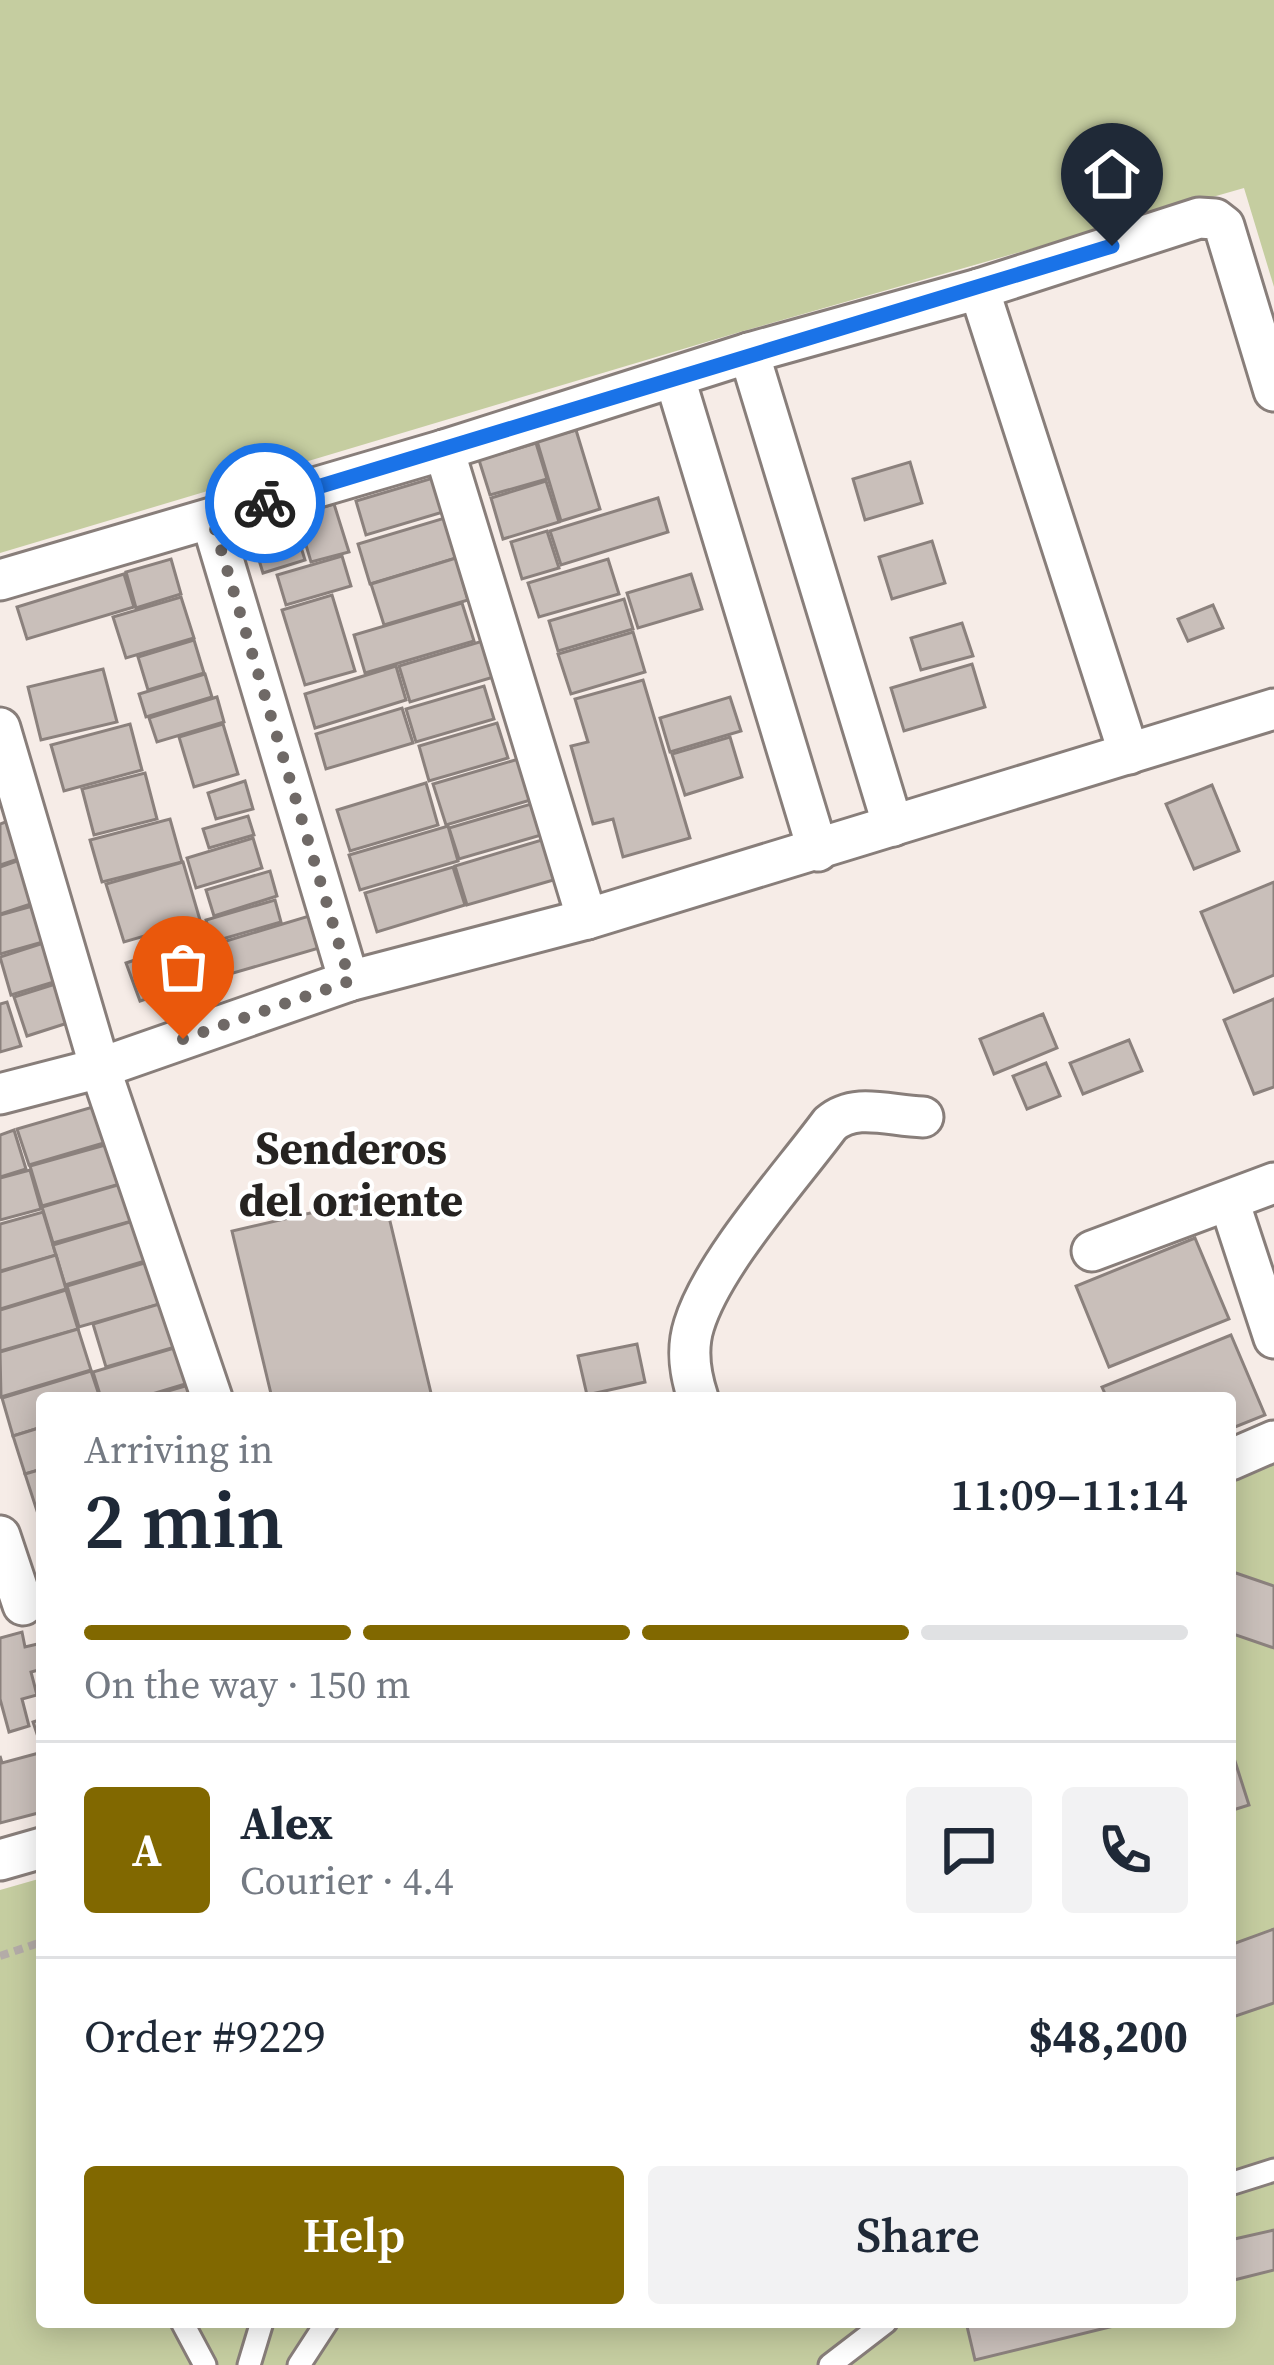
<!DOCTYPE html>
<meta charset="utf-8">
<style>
body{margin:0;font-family:"Source Serif 4",serif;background:#f2f2f3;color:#1f2937;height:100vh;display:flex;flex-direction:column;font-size:45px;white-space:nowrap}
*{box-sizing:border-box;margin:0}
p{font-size:39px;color:#747a83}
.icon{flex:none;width:66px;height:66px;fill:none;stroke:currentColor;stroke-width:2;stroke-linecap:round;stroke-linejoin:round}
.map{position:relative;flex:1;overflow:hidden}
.details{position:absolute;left:36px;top:1392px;width:1200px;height:936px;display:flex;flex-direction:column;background:#fff;border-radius:12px;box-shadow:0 6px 30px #0003}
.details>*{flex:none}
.pin{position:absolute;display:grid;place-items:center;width:102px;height:102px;color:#fff;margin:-123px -51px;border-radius:50% 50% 50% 0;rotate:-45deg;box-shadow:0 0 12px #0007}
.pin .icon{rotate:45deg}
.courier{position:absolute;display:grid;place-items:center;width:120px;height:120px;margin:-60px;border:9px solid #1a73e8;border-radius:50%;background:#fff;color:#222;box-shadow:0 3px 15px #0007}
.summary em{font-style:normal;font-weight:600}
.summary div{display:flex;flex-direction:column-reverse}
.summary{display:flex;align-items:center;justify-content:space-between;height:204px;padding:0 48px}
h1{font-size:78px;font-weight:600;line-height:90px}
.bar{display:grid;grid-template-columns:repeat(4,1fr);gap:18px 12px;align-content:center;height:144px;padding:0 48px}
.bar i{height:15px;border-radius:9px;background:#e0e1e3}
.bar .current{background:#816800}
.bar p{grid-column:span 4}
.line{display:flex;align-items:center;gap:30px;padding:0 48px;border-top:3px solid #e0e1e3}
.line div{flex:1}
.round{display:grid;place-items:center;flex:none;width:126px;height:126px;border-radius:12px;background:#f2f2f3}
.primary-button{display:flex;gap:24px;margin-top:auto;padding:24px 48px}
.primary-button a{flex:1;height:138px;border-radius:12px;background:#816800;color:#fff;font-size:48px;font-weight:600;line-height:138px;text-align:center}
.primary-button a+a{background:#f2f2f3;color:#1f2937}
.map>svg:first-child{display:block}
.green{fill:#c5cda0}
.building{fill:#c9bfba;stroke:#8b817d;stroke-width:3}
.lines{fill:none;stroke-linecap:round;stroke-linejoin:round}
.lane-casing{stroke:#887e7a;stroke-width:27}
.street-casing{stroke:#887e7a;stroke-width:45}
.path{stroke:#b4aca8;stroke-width:8;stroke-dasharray:9 6;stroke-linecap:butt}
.lane{stroke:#fff;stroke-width:21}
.street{stroke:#fff;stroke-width:39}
.done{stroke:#6f6966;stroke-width:12;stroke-dasharray:0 21.6}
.route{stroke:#1a73e8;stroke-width:15}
.labels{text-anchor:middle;stroke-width:9;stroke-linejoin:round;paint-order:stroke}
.neighbourhood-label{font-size:45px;font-weight:bold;fill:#262321;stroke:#fff}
</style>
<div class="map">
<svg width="1274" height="2365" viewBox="0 0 1274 2365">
<rect width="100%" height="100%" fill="#f6ece7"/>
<g class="green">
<polygon points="0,0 1274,0 1274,287 1244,188 740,332 0,553"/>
<polygon points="1274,1459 1274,2365 0,2365 0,1890 42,1878 42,2322 1230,2322 1230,1478"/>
</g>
<g class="building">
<polygon points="576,430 600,509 561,521 537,441"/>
<polygon points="536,443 547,479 490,495 479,460"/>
<polygon points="910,462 922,503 865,520 853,479"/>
<polygon points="433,478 443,512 366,535 356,501"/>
<polygon points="546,481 559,522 503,539 491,498"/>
<polygon points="658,498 668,532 561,565 550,531"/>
<polygon points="334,504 349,552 311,562 297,515"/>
<polygon points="448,517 460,557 370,584 358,544"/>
<polygon points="292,518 305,560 263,573 250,531"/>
<polygon points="547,531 559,568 522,579 511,542"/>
<polygon points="932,541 945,583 892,599 879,557"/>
<polygon points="342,556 351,586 286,605 277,575"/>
<polygon points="456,558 468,600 384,625 371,584"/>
<polygon points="171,559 181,594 136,608 126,572"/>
<polygon points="608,559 619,594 539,617 528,583"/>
<polygon points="124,574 134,607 27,639 17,607"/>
<polygon points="691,574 702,609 638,628 627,593"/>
<polygon points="332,595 355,671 305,685 282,610"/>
<polygon points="181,597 194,638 126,658 113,617"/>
<polygon points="624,599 633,629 558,651 549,621"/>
<polygon points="462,603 474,641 365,673 354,635"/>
<polygon points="1213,605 1223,628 1188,641 1178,619"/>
<polygon points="962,623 973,656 921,670 911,638"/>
<polygon points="633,632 645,672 571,694 558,654"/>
<polygon points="194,640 204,673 148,690 138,657"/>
<polygon points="486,640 497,676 410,702 399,666"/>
<polygon points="972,664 985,707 904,731 891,688"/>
<polygon points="396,666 406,700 315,728 305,694"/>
<polygon points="103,669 117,722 41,740 28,687"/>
<polygon points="205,674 212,697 146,717 139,694"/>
<polygon points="643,680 690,838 623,857 613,819 593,824 571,746 588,742 575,699"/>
<polygon points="484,686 494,719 416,742 406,709"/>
<polygon points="217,697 224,722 157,742 149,718"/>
<polygon points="730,697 741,731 670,752 660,718"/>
<polygon points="402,708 413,743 326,769 316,734"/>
<polygon points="497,723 508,758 429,781 419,746"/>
<polygon points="130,724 142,770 64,791 51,745"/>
<polygon points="223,724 238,774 194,787 179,737"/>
<polygon points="730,737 742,777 685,795 672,754"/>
<polygon points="522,758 534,799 446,825 433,784"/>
<polygon points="145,773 157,819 94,835 82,789"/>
<polygon points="245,781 253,809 216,819 208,793"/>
<polygon points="426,783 438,825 350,851 337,810"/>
<polygon points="1212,785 1239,851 1194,869 1166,804"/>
<polygon points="538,802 548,833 459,859 449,828"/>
<polygon points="248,816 254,835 209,848 203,829"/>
<polygon points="16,818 30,855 0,865 0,824"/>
<polygon points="170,819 182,862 102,882 90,840"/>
<polygon points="448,826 458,861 360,890 349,855"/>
<polygon points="253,838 262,868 196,888 187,858"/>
<polygon points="545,839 557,879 467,905 455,866"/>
<polygon points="31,856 46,899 0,914 0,867"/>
<polygon points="183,862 200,920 124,942 106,884"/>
<polygon points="453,867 465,905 377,932 365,893"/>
<polygon points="270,871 277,896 214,916 206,890"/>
<polygon points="1274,882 1274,975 1234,992 1201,912"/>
<polygon points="275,900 281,922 212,942 206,920"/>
<polygon points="47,902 57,938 0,954 0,915"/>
<polygon points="309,916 319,948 223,976 213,945"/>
<polygon points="200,938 214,976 140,1001 126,963"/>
<polygon points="56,939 67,978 11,995 0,957"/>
<polygon points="65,981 77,1020 27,1036 14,997"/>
<polygon points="1274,999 1274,1087 1254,1094 1224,1020"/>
<polygon points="7,1002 21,1046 0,1052 0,1004"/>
<polygon points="1043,1014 1057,1048 994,1074 980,1039"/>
<polygon points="1129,1040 1142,1071 1083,1094 1070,1063"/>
<polygon points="1046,1063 1060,1096 1027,1109 1013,1076"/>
<polygon points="103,1104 114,1140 29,1165 17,1129"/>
<polygon points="14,1130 26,1169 0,1177 0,1135"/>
<polygon points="116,1142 127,1182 42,1206 30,1166"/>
<polygon points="30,1170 41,1209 0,1220 0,1178"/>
<polygon points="128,1182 139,1219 53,1243 42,1207"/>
<polygon points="384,1196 431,1393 409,1398 272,1398 232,1231"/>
<polygon points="43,1212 56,1255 0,1271 0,1224"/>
<polygon points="143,1218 155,1258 65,1285 53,1245"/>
<polygon points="1195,1238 1229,1319 1109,1367 1076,1286"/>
<polygon points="56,1255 66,1289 0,1309 0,1272"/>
<polygon points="158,1259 170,1301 79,1327 67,1286"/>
<polygon points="66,1290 78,1329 0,1351 0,1310"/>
<polygon points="169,1301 182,1345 106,1367 93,1324"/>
<polygon points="78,1329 91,1370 1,1397 0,1352"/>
<polygon points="1231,1335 1265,1415 1230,1429 1230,1398 1107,1398 1102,1387"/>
<polygon points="637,1344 645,1382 587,1395 578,1356"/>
<polygon points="181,1346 192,1382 139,1398 101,1398 93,1372"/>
<polygon points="91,1371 100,1398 42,1398 42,1427 13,1436 2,1398"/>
<polygon points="192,1384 196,1398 144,1398"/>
<polygon points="42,1427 42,1469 25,1474 13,1436"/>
<polygon points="42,1469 42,1513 38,1514 25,1474"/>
<polygon points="1230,1571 1274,1586 1274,1648 1230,1633"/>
<polygon points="22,1632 25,1647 42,1643 42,1669 31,1672 37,1695 22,1699 29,1726 9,1732 0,1699 0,1638"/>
<polygon points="42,1719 42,1749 33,1722"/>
<polygon points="39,1753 42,1812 0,1823 0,1756 2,1763"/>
<polygon points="1233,1755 1249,1805 1230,1811 1230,1756"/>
<polygon points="1274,1929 1274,2003 1230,2018 1230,1945"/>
<polygon points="1274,2230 1274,2270 1230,2281 1230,2240"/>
<polygon points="966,2322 1130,2322 975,2360"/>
</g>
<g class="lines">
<defs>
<g id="lane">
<polyline points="1230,2184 1274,2170"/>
<polyline points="182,2322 205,2365"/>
<polyline points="249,2365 262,2322"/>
<polyline points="299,2365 327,2322"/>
<polyline points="830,2365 886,2322"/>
</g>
<g id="street">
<polyline points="979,289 1129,754"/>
<polyline points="749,353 893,826"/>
<polyline points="675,379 818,851"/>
<polyline points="444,450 587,919"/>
<polyline points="211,519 349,981"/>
<polyline points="0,580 444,450 749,353 979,289 1199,218 1215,219 1224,226 1274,391"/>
<polyline points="0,728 100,1068 212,1398"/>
<polyline points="0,1094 100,1068 349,981 587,919 1274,709"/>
<polyline points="1229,1201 1274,1338"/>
<polyline points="1092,1251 1274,1183"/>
<path d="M698,1398C690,1374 686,1350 694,1325C713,1263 790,1178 830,1124C855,1102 889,1116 923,1117"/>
<polyline points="1230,1460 1274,1441"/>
<polyline points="0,1536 23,1605"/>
<polyline points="0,1860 42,1848"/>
</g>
</defs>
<use href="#lane" class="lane-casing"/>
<use href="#street" class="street-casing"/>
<polyline class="path" points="0,1956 42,1942"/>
<use href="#lane" class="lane"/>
<use href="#street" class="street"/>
</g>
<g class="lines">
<polyline class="done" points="183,1039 350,981 212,519 265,503"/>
<polyline class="route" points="265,503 1112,246"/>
</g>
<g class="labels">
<g class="neighbourhood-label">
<text x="351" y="1164">Senderos<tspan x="351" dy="52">del oriente</tspan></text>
</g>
</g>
</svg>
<div class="pin" style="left:183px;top:1039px;background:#ea580c"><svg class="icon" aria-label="bag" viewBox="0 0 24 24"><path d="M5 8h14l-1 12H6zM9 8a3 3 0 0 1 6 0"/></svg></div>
<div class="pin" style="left:1112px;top:246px;background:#1f2937"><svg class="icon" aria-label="home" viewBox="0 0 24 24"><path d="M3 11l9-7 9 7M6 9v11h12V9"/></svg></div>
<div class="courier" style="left:265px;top:503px"><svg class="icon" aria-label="bike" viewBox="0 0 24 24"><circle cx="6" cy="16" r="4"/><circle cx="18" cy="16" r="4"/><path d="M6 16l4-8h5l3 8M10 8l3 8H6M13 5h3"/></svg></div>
<section class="details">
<div class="summary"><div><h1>2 min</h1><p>Arriving in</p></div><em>11:09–11:14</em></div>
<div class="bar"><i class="current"></i><i class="current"></i><i class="current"></i><i></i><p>On the way · 150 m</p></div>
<div class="line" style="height:216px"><b class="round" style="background:#816800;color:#fff">A</b><div><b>Alex</b><p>Courier · 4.4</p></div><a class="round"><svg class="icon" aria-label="chat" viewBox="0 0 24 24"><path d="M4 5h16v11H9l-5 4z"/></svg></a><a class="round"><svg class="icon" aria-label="phone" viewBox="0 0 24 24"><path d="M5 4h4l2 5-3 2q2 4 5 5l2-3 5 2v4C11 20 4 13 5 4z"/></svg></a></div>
<div class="line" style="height:156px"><div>Order #9229</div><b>$48,200</b></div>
<div class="primary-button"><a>Help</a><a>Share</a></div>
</section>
</div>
